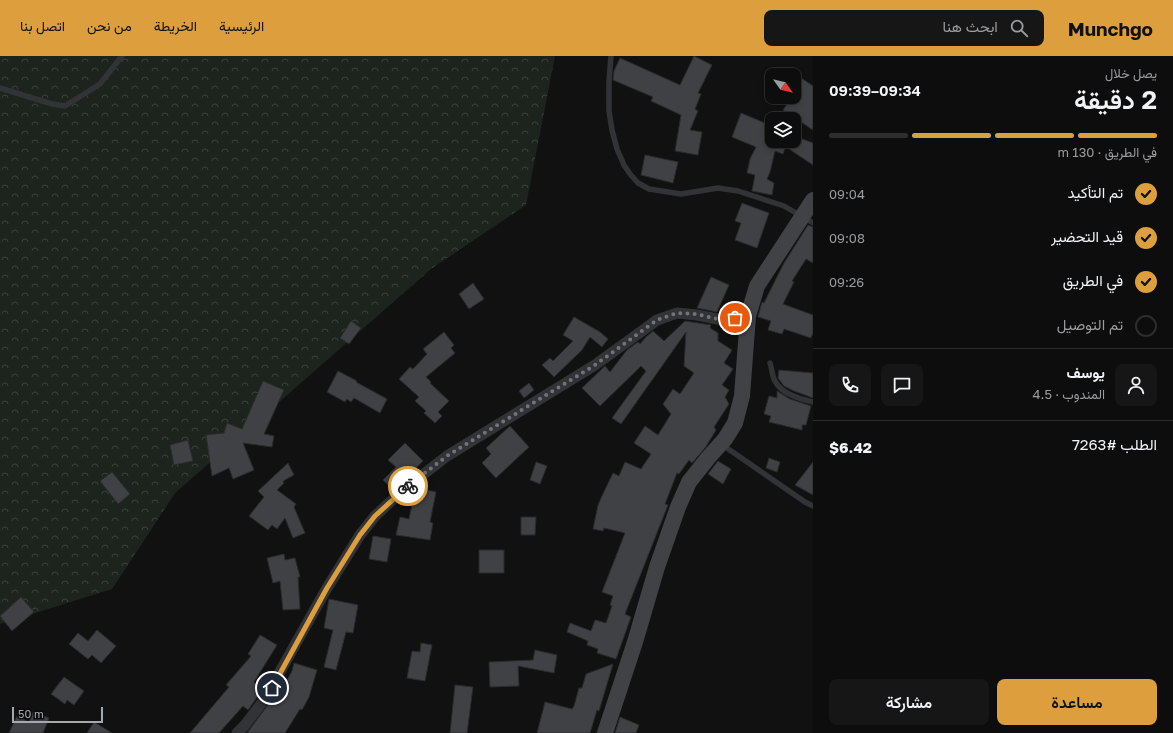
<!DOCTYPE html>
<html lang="ar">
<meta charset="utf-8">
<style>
body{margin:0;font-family:"Golos Text",Vazirmatn,sans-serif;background:#161617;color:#f1f3f6;direction:rtl;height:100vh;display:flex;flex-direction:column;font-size:15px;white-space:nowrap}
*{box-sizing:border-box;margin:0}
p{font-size:13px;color:#9a9c9e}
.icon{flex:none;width:22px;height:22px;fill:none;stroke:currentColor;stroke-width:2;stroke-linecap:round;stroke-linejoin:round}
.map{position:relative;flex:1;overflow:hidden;direction:ltr}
.details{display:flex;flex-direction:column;background:#0d0d0e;width:360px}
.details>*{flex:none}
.needle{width:26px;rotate:124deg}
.controls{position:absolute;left:765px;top:12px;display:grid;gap:8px}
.controls a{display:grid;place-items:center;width:36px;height:36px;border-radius:8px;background:#0d0d0e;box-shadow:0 2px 6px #0003,0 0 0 1px #2d2d2e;font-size:20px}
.scale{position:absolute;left:12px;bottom:10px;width:91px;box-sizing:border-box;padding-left:4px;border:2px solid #a3a8b1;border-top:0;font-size:11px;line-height:14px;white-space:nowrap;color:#a3a8b1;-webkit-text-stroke:3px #0c0c0d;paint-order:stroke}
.pin{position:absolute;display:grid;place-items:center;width:34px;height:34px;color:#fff;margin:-17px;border:2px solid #fff;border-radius:50%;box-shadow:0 1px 4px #0007}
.courier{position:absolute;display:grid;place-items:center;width:40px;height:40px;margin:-20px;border:3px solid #dd9f3e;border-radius:50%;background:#fff;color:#222;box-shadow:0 1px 5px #0007}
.overview em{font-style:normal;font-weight:600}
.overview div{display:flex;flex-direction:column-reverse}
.overview{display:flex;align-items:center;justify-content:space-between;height:68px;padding:0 16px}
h1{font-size:26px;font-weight:600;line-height:30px}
.bar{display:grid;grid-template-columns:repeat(4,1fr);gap:6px 4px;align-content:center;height:48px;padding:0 16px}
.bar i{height:5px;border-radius:3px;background:#2d2d2e}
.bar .on{background:#dd9f3e}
.bar p{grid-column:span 4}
.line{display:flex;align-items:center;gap:10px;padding:0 16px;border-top:1px solid #2d2d2e}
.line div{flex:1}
.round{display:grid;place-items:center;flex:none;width:42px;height:42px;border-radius:8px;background:#161617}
ol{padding:0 16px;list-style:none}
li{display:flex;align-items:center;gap:12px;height:44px}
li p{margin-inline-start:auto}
li .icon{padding:4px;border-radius:50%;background:#dd9f3e;color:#111;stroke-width:4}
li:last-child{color:#9a9c9e}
li i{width:22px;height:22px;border:2px solid #2d2d2e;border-radius:50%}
.cta{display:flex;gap:8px;margin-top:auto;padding:8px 16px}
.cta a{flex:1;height:46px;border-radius:8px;background:#dd9f3e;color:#111;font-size:16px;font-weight:600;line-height:46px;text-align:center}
.cta a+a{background:#161617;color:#f1f3f6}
header{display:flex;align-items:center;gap:24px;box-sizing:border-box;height:56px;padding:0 20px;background:#dd9f3e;color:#111}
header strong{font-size:19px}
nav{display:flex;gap:22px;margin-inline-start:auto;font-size:14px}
.search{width:280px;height:36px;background:#161617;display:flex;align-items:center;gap:10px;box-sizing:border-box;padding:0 14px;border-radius:8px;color:#9a9c9e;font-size:15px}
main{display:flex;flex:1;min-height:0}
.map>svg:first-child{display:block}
.forest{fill:url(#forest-crowns)}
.building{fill:#404145;stroke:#2b2b2e}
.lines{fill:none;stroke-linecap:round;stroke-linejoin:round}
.lane{stroke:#323336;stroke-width:5.5}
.street{stroke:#323336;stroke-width:11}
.secondary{stroke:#404246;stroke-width:16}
.done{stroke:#707379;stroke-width:4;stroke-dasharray:0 7.2}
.route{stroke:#dd9f3e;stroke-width:5}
</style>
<header>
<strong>Munchgo</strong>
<div class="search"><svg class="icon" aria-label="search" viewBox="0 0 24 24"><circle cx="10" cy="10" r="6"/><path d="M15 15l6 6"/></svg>ابحث هنا</div>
<nav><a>الرئيسية</a><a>الخريطة</a><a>من نحن</a><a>اتصل بنا</a></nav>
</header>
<main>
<section class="details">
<div class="overview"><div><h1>2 دقيقة</h1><p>يصل خلال</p></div><em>09:34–09:39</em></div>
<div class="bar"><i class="on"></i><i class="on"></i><i class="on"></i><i></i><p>في الطريق · 130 m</p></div>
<ol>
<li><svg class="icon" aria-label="check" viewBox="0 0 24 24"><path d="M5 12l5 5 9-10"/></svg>تم التأكيد<p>09:04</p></li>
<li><svg class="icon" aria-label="check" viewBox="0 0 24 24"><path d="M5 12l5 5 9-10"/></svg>قيد التحضير<p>09:08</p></li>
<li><svg class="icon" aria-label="check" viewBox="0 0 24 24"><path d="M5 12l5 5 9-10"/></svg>في الطريق<p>09:26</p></li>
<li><i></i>تم التوصيل</li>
</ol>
<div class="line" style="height:72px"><a class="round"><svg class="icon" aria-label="person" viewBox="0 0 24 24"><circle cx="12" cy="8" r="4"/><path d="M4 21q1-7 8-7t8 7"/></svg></a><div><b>يوسف</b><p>المندوب · 4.5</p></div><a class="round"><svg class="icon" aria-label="chat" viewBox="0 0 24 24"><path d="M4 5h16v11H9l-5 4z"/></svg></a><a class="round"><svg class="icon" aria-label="phone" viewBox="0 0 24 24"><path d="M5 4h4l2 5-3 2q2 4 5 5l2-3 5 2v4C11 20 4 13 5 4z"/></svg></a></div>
<div class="line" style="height:52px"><div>الطلب #7263</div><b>$6.42</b></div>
<div class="cta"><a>مساعدة</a><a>مشاركة</a></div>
</section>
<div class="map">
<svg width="813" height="677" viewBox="0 0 813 677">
<defs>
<pattern id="forest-crowns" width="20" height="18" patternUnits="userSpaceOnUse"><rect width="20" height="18" fill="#1d241e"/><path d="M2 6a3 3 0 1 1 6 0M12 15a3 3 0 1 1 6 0" fill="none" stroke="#3b413c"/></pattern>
</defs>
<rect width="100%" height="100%" fill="#111112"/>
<polygon class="forest" points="0,0 555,0 526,149 431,213 175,437 112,533 0,568"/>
<g class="building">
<polygon points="694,0 712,9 698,37 701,38 695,53 698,55 690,74 702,76 698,99 675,95 681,59 651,45 653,41 613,24 614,15 620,2 680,29"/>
<polygon points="794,17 813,30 813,74 783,54 792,41 794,41"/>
<polygon points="741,57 772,70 772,85 777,85 786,89 783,98 775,95 770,116 767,123 774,127 772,139 752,135 755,119 747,117 750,103 756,91 732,81"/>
<polygon points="797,81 813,87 813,109 789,93"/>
<polygon points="645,99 678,106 673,127 641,119"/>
<polygon points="742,147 769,157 757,192 735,184 741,167 735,165"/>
<polygon points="808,169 813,171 813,207 806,203 792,225 794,226 783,248 813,259 813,277 811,282 784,273 782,278 768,274 771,265 758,261 762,246 764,247 784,207"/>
<polygon points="711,221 729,229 717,256 697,252"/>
<polygon points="473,227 484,243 469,253 459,238"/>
<polygon points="574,261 600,276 608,283 602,291 590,281 582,294 554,321 542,309 550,302 553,305 573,285 563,279"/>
<polygon points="351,265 361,272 349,288 340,282"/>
<polygon points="685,265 711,269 710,272 718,277 718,285 732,294 724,307 733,313 722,329 729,334 725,341 729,348 714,371 716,374 705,392 692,407 689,404 679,418 677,417 665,448 668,449 625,558 631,561 616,603 597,597 598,593 587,589 588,585 567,576 570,567 591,575 595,564 606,567 612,550 610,549 613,540 602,536 625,477 604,472 603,475 593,473 598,449 602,440 613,417 619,420 625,406 641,413 651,398 634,387 645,370 658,379 671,358 663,348 673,333 680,338 694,317 684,310 686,276 621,368 612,362 646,315 641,310 600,350 582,332 605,310 610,316 627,294 638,286 640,288 646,281 653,275 664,285"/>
<polygon points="444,276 454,289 451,292 455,297 426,321 431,326 430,327 449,345 438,356 442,360 435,367 424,357 426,355 415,345 419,341 399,323 410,311 413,313 427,298 423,293"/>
<polygon points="779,314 813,317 813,342 794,335 784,330 778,322"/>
<polygon points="338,315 357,325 356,326 387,343 380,357 354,342 351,346 347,343 345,346 327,336"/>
<polygon points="263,325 284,334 264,378 274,380 272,391 243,387 254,414 233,423 229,412 212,420 206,379 224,377 227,367 242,373"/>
<polygon points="529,327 534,334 524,342 519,335"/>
<polygon points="777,335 790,343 811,350 806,369 802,369 802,374 769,366 771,360 764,358 769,340 777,342"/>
<polygon points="510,370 529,391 496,422 482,407 491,398 486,392"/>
<polygon points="188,384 193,405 174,409 170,389"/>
<polygon points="405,387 423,405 393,434 383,424 396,411 388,404"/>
<polygon points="769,402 780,406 777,416 766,412"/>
<polygon points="718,405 731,413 723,428 708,418"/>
<polygon points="536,406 547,410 540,428 530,424"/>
<polygon points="813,406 813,439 795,429"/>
<polygon points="288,407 294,419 283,425 284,427 277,434 296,448 294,451 305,477 293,482 285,462 277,473 272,469 268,474 249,460 264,441 258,435"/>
<polygon points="112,416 130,438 118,448 100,425"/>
<polygon points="418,432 436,436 430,466 433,467 430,484 396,479 400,461 409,463 415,434"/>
<polygon points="521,461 536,461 535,479 521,479"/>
<polygon points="373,480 391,483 387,506 369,503"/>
<rect x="479" y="494" width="25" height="23"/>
<polygon points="284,498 285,504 295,502 300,521 298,521 300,553 283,554 280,525 273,527 267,502"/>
<polygon points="21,541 34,556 12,575 0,560"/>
<polygon points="329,543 358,549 353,577 346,576 336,614 324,611 333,574 324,572"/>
<polygon points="97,574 116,590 101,607 92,599 88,603 69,588 78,577 88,585"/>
<polygon points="260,579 277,589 254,626 262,633 258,640 248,654 243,650 219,677 190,677 229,631 226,629 251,600 248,598"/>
<polygon points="421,587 432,589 425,625 407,622 412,595 420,596"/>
<polygon points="535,594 557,599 554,617 518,610 519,630 490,631 489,606 533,604"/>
<polygon points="294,607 317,614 309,641 302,654 300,653 285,677 247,677 273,642 276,645 292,615"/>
<polygon points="613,608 599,655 597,654 590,677 537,677 545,646 572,653 574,650 579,632 582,632 586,618"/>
<polygon points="64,621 84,635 74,649 67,644 65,648 51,638"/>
<polygon points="455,629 473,631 467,677 450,677"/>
<polygon points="33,656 49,662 43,677 9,677 17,660 29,666"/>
<polygon points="620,661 639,669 636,677 615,677"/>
<polygon points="94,666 112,677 87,677"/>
</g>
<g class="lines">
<g class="lane">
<polyline points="611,0 609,25 609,55 612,74 617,93 624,109 630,118 638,127 649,133 681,138 718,132 738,135 784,150 813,167"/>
<polyline points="0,32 52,48 65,50 100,28 122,0"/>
<path d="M770,307C772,313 772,320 775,325C781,338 801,343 813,346"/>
<polyline points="721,388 805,446 813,450"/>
</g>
<polyline class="street" points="237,677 245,669 264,644 327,532 360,479 375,460 402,435 447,400 595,309 657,264 677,257 697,259 722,264 748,260"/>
<polyline class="secondary" points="605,677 635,586 657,511 678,451 689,426 708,402 725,383 735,367 742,340 748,260 757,230 813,144"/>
</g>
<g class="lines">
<polyline class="done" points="408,430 447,400 595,309 657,264 677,257 696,258 722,264 735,262"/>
<polyline class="route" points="272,632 327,532 360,479 375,460 408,430"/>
</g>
</svg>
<div class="controls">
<a><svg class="needle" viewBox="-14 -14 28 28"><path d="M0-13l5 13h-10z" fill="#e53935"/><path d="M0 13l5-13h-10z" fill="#9a9c9e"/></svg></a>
<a><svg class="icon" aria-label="layers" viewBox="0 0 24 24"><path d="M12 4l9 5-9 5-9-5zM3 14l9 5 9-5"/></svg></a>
</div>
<div class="scale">50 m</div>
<div class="pin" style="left:735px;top:262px;background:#ea580c"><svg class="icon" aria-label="bag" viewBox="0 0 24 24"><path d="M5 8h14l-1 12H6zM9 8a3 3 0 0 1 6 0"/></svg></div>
<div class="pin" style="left:272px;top:632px;background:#1f2937"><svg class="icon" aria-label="home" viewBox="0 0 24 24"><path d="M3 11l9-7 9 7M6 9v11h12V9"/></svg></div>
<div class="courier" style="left:408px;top:430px"><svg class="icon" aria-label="bike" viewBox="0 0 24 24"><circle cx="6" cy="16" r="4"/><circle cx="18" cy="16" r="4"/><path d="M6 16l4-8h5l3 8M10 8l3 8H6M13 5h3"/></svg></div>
</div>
</main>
